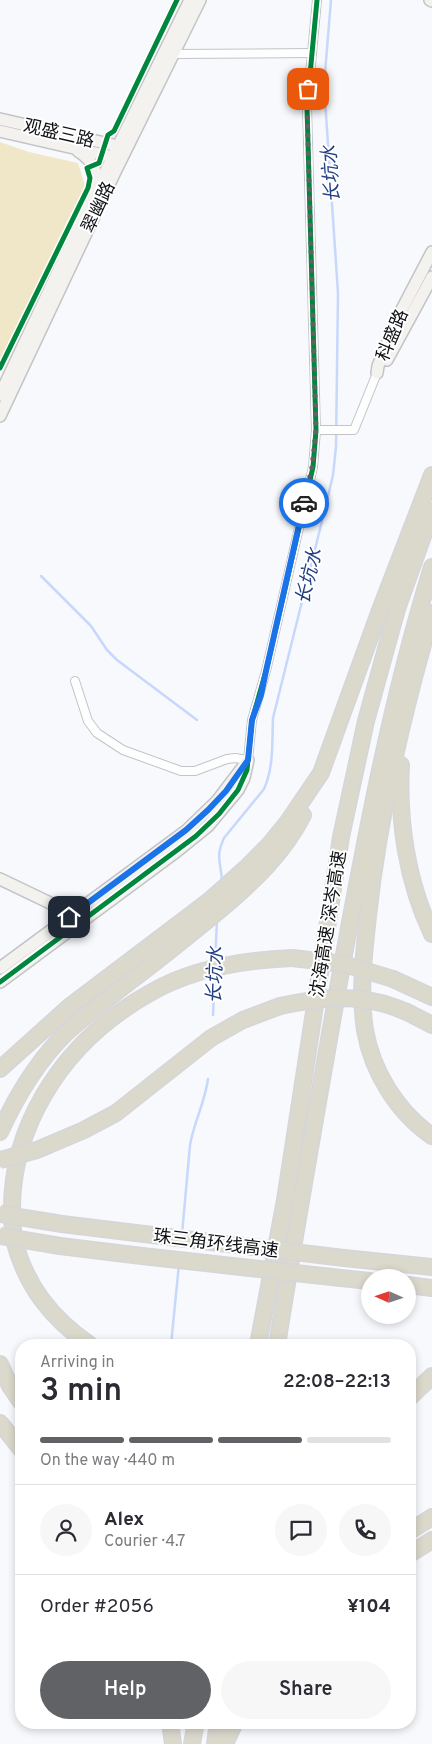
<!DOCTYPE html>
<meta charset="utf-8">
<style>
body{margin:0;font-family:Overpass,"Noto Sans SC",sans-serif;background:#f7f7f7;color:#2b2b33;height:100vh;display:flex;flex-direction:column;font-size:19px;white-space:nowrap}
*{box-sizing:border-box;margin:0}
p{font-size:16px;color:#7c7c81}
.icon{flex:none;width:28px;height:28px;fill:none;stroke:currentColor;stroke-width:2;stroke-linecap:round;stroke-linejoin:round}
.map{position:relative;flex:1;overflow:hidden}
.side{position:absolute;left:15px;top:1339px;width:401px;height:390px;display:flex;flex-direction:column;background:#fff;border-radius:20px;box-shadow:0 2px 8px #0003}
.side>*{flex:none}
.needle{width:32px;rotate:273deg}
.tools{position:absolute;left:361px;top:1269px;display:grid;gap:10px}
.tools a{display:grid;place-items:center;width:55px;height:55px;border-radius:50%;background:#fff;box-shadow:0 2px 8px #0003;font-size:25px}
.pin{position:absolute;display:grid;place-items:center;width:42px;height:42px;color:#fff;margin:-21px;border-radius:10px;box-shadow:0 2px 8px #0006}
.courier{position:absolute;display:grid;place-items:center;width:50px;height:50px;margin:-25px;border:4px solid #1a73e8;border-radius:50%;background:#fff;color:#222;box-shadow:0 1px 6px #0007}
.headline em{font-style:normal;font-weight:600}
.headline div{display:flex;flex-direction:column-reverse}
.headline{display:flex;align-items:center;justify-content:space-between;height:85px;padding:0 25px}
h1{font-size:32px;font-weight:600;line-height:38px}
.bar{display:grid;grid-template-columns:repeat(4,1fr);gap:8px 5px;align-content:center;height:60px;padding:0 25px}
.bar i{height:6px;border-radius:4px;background:#e1e1e2}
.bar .active{background:#606265}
.bar p{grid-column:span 4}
.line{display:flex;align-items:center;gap:12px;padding:0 25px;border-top:1px solid #e1e1e2}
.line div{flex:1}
.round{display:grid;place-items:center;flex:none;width:52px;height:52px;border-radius:26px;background:#f7f7f7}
.action{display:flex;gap:10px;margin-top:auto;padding:10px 25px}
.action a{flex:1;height:58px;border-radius:30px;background:#606265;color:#fff;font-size:20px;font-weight:600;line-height:58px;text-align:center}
.action a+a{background:#f7f7f7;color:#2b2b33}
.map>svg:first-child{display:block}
.green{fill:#f0e7c8}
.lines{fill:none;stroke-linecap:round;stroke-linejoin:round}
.stream{stroke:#c7d8fc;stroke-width:2.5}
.street-casing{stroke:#c3c4c7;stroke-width:10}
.secondary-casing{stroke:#c3c4c7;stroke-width:14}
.highway-casing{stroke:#d5d6d9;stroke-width:18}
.street{stroke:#fefeff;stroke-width:8}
.secondary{stroke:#f4f2ef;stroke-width:11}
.highway{stroke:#dbd8cc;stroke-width:15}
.highway-bridge-casing{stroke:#d5d6d9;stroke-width:18;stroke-linecap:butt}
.highway-bridge{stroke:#dbd8cc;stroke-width:15}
.cycleway-casing{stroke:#fff;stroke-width:8}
.cycleway{stroke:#00873e;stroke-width:5}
.done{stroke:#606265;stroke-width:5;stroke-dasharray:0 9}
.route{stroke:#1a73e8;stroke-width:6}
.labels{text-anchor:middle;stroke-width:4;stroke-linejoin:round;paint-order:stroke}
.street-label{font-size:18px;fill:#0f1114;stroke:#fff}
.water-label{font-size:19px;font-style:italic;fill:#233f86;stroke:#fff}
</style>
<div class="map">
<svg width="432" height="1744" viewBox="0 0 432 1744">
<rect width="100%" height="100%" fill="#f7f9fc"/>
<polygon class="green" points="0,142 29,152 78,163 85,186 0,362"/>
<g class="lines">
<g class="stream">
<polyline points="41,576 91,626 107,650 117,660 197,720"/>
<path d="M222,881C221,861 215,858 224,838L264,789C274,767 272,741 273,718L325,509L333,475L336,447L338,293L324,85L331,0"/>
<polyline points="215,963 217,921"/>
<polyline points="213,1015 215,973"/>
<path d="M182,1234L190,1145C194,1122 205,1102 208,1079"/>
<polyline points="171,1345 179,1264"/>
</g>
<defs>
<g id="street">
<polyline points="174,54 312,53"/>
<polyline points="316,430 354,430 377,373"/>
<polyline points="75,681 88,721 97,733 123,750 181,771 195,771 227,759 235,758 248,760 252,720 266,671 313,467 316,430 307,107 317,0"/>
</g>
<g id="secondary">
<polyline points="430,0 432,1"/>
<polyline points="0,119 118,146"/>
<polyline points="0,131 113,157 120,155"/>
<path d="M78,151C91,159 99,172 97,188"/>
<polyline points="387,360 432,277"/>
<polyline points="377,373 378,366 399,315 432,252"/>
<polyline points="0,395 97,189 190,0"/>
<polyline points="0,416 114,174 200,0"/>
<polyline points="0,879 73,914"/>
<polyline points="0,968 186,831 217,801 246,763"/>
<polyline points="0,982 177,851 208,826 238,790 244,778 248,760"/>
</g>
<g id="highway">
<path d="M432,613C403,712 379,814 368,916C364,954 359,992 365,1030C372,1071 397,1112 432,1136"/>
<path d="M401,765C398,821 407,882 432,934"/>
<polyline points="393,979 432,997"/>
<polyline points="407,1012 432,1025"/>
<polyline points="0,1069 69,1007 209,901 246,868 269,845 287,823 321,773 380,610 432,475"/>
<path d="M0,1132C17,1095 38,1060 67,1032C88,1013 110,997 132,980C162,957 192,933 221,909C253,882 284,853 303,815"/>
<polyline points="37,1150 84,1130 116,1113 211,1038 243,1020 280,1006"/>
<polyline points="62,1224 144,1234"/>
<polyline points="60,1246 142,1256"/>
<polyline points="344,1258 432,1267"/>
<polyline points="341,1278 370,1281"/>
<polyline points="408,1285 432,1288"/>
<path d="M90,1345C51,1318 26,1286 14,1240C0,1134 62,1042 150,993C193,968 243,960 292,958"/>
<polyline points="258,1345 285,1200 341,837 366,721 397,609 432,511"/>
<path d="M277,1345C297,1220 319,1096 341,971C366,835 391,700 432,567"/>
<polyline points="0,1364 10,1386 21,1402"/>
<polyline points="410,1397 432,1376"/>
<polyline points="0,1423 21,1449"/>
<polyline points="410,1531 432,1517"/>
<polyline points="410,1554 432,1540"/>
<polyline points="170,1722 173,1744"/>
<polyline points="192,1744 196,1722"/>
<polyline points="215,1744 218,1722"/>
<polyline points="225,1744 235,1722"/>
</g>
</defs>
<use href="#street" class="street-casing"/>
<use href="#secondary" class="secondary-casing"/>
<use href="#highway" class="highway-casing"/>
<use href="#street" class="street"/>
<use href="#secondary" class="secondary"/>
<use href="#highway" class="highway"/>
<defs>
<g id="highway-bridge">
<polyline points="292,958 344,964 393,979"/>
<path d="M280,1006C313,999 348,994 381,1003C390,1005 399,1009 407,1012"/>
<polyline points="0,1160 37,1150"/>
<polyline points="0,1214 62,1224"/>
<polyline points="144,1234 344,1258"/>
<polyline points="0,1236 60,1246"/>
<polyline points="142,1256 341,1278"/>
</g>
</defs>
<use href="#highway-bridge" class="highway-bridge-casing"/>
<use href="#highway-bridge" class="highway-bridge"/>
<defs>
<g id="cycleway">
<polyline points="0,368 88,188 90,178 87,168 99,163 108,135 114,131 177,0"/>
<polyline points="0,982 196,836 219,814 238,790 247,770 252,720 266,671 313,467 316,430 307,107 317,0"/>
</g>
</defs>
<use href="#cycleway" class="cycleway-casing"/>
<use href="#cycleway" class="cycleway"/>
</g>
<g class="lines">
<polyline class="done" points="304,503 312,467 316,430 307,107 308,89"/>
<polyline class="route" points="69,917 186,830 208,810 226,791 248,760 252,720 261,695 266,671 304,503"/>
</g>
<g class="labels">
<g class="street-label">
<text transform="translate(59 133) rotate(13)" y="6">观盛三路</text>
<text transform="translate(98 207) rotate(-65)" y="6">翠幽路</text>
<text transform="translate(392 335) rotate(-67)" y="6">科盛路</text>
<text transform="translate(328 924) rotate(-81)" y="6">沈海高速 深岑高速</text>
<text transform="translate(216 1243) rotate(7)" y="6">珠三角环线高速</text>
</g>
<g class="water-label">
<text transform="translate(330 174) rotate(-94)" y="7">长坑水</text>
<text transform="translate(308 576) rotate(-76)" y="7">长坑水</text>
<text transform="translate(214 975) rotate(-88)" y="7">长坑水</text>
</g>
</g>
</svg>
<div class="tools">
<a><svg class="needle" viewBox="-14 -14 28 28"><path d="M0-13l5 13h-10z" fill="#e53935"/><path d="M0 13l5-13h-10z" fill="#7c7c81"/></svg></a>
</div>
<div class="pin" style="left:308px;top:89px;background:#ea580c"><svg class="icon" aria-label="bag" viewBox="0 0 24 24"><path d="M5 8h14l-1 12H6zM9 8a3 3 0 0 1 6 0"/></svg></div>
<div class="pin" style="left:69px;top:917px;background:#1f2937"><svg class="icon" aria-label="home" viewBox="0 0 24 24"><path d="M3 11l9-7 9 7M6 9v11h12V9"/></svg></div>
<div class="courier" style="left:304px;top:503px"><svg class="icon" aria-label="car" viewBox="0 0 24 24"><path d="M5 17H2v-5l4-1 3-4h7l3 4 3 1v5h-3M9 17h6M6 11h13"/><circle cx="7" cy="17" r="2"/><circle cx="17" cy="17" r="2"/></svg></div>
<section class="side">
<div class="headline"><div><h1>3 min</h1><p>Arriving in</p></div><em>22:08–22:13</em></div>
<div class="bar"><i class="active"></i><i class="active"></i><i class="active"></i><i></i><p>On the way · 440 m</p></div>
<div class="line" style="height:90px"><a class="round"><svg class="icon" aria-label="person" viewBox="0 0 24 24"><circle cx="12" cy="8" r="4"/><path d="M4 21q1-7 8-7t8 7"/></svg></a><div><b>Alex</b><p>Courier · 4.7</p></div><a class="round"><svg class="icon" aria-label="chat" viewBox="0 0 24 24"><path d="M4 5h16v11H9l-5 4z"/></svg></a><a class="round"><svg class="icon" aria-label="phone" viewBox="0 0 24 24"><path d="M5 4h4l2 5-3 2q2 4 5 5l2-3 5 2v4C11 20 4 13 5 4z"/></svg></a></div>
<div class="line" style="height:65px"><div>Order #2056</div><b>¥104</b></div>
<div class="action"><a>Help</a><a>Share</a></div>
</section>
</div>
